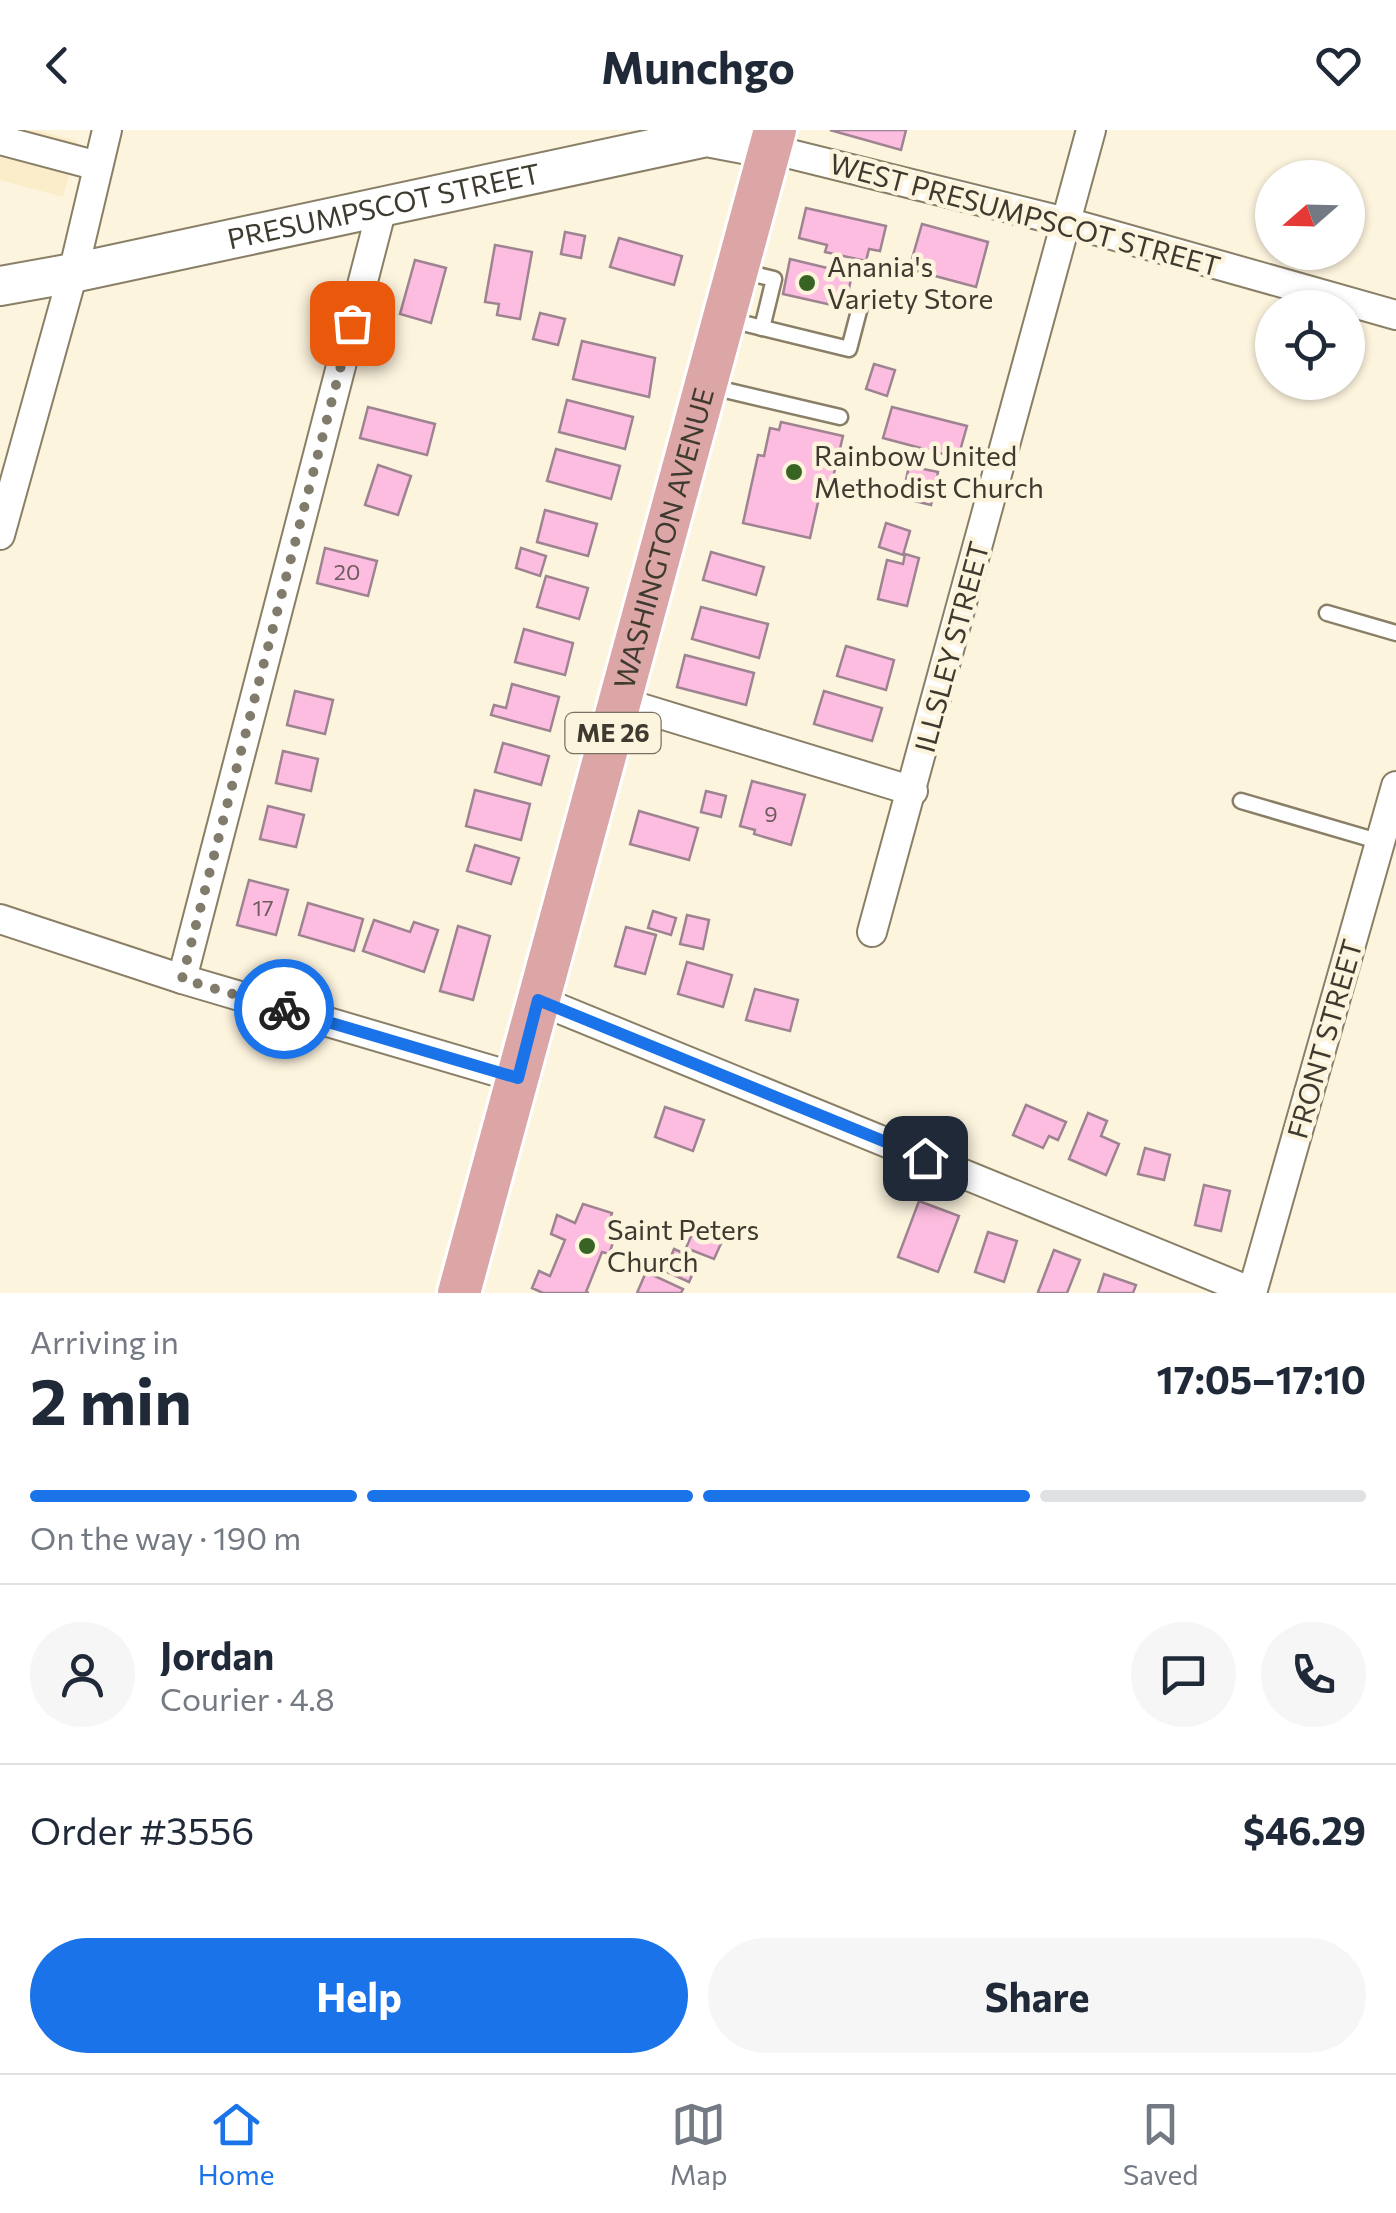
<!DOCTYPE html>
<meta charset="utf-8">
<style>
body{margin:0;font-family:Commissioner,sans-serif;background:#f6f6f7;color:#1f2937;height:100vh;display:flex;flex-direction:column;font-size:38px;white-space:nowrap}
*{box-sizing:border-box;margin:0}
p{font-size:32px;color:#747a83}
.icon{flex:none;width:55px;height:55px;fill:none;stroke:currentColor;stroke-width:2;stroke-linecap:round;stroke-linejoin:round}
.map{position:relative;height:1163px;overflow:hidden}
.side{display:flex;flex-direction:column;background:#fff;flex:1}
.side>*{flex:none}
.needle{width:65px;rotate:250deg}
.fabs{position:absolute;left:1255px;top:30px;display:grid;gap:20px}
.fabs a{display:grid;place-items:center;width:110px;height:110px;border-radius:50%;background:#fff;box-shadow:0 2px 8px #0004;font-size:50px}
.pin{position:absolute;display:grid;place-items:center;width:85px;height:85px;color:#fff;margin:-42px;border-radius:20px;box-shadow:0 5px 15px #0006}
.courier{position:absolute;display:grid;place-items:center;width:100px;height:100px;margin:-50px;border:8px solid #1a73e8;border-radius:50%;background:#fff;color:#222;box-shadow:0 2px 12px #0007}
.head em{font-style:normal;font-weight:700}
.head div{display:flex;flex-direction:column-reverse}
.head{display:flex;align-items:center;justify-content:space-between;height:170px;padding:0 30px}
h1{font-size:65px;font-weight:700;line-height:75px}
.bar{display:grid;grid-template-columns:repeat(4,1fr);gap:15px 10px;align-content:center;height:120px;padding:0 30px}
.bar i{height:12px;border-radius:8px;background:#e0e1e3}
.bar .selected{background:#1a73e8}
.bar p{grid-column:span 4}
.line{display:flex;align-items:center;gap:25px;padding:0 30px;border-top:2px solid #e0e1e3}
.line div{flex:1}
.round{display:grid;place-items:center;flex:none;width:105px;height:105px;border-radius:52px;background:#f6f6f7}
.primary-button{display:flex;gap:20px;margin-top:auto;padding:20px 30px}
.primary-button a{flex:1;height:115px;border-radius:60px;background:#1a73e8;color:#fff;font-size:40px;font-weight:700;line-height:115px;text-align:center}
.primary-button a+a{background:#f6f6f7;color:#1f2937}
header{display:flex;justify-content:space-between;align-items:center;height:130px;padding:0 30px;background:#fff;font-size:45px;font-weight:700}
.tabs{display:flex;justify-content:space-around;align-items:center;height:140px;border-top:2px solid #e0e1e3;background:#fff;font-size:28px;color:#747a83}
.tabs a{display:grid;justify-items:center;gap:5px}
.tabs .selected{color:#1a73e8}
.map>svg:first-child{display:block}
.built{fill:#fbedca}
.building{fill:#fdbde0;stroke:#9e8391;stroke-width:2.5}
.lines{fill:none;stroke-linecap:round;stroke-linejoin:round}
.lane-casing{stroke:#897f66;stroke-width:19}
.street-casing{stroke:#897f66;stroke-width:32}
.secondary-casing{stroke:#897f66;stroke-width:42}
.primary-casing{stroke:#fff;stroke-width:48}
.lane{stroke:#fff;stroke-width:14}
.street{stroke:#fff;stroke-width:28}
.secondary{stroke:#fff;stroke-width:38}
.primary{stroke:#dca6a6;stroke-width:42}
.done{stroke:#817b6c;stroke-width:10;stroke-dasharray:0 18}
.route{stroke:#1a73e8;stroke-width:12}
.poi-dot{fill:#376423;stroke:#fdf4de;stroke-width:4}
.labels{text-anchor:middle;stroke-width:9;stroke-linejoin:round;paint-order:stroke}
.number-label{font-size:22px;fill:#6e5b5b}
.shield{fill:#fdf4de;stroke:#777264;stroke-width:2.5}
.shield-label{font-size:25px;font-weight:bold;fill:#3e3a2f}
.street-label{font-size:28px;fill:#3e3a2f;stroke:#fdf4de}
.poi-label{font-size:28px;fill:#3e3a2f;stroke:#fdf4de;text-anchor:start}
</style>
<header><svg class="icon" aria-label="back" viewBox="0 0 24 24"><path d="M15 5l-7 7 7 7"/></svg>Munchgo<svg class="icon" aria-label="heart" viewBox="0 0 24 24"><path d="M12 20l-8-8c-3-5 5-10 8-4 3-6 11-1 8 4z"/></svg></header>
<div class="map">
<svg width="1396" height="1163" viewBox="0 0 1396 1163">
<rect width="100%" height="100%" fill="#fdf4de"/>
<polygon class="built" points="0,0 37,0 78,11 63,67 0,50"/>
<g class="building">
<polygon points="830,0 906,0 901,20"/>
<polygon points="806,78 886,96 880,121 869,119 866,131 825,122 827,115 799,108"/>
<polygon points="922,94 988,112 976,157 909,139"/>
<polygon points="565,102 585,106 581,128 561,124"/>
<polygon points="619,108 682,126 674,155 610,137"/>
<polygon points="495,115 532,122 520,189 497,185 499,174 485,172"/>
<polygon points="790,129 852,144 845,178 783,164"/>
<polygon points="415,130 446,138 431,193 400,184"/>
<polygon points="540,183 565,189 558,215 533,209"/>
<polygon points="582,211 655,228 649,267 573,249"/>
<polygon points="874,234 895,240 887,266 866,259"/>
<polygon points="567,270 633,287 625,319 559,302"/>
<polygon points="368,277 435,294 427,325 360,308"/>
<polygon points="892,277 967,296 958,328 883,308"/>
<polygon points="781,292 843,306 830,360 821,359 810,408 743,393 758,325 764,326 770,298 779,300"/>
<polygon points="556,319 620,336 611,369 547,351"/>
<polygon points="378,335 411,346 398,385 365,375"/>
<polygon points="909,336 938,342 931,375 902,368"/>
<polygon points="545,380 597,394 588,426 537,412"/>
<polygon points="886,393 910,401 903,425 879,417"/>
<polygon points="325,418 377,431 368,466 317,453"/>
<polygon points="521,418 546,426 540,446 516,438"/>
<polygon points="711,422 764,437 756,465 703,450"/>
<polygon points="905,424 919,428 907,476 878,469 887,430 903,434"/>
<polygon points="546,446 588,458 579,489 537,477"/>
<polygon points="701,477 768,494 759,528 692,509"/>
<polygon points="524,499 573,513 565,545 515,532"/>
<polygon points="846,516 894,530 886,560 837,546"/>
<polygon points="685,525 754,543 746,575 677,557"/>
<polygon points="512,554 559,567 550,601 491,585 494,575 506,578"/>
<polygon points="295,561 333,570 325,604 287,595"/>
<polygon points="824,561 882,578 872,611 814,594"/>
<polygon points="503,613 549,626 541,655 495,642"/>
<polygon points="283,621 318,629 311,661 276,653"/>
<polygon points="752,651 805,665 791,715 754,704 755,700 740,696"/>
<polygon points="475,660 530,674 521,710 466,696"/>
<polygon points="706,661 726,666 721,687 701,682"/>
<polygon points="268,676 304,685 296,717 260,709"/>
<polygon points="639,681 698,698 689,730 630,714"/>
<polygon points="475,715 519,728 511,754 467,741"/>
<polygon points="249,750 288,760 276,805 237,795"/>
<polygon points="308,773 363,789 354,821 299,805"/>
<polygon points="653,781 676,788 671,805 648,798"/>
<polygon points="687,785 709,790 703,819 680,814"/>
<polygon points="374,790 410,802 414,792 438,800 424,842 363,821"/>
<polygon points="458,796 490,806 473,870 440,861"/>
<polygon points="626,797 656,805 645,844 615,836"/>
<polygon points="687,832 732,845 723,877 678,864"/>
<polygon points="755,859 798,870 790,901 746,890"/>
<polygon points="1026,975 1066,992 1058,1010 1049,1006 1043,1018 1013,1005"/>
<polygon points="665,977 704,990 693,1021 655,1007"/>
<polygon points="1088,983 1107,991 1101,1006 1119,1014 1106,1045 1069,1029"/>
<polygon points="1145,1018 1170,1025 1164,1050 1138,1044"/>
<polygon points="1204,1055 1230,1061 1221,1101 1195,1095"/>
<polygon points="919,1071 959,1086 938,1142 898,1127"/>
<polygon points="583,1074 612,1083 607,1099 611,1101 608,1108 614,1110 609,1124 602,1122 586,1162 589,1163 543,1163 532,1158 539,1141 550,1146 565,1110 551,1104 557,1085 575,1093"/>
<polygon points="696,1095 724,1107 714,1129 686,1118"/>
<polygon points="988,1102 1017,1111 1004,1152 975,1142"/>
<polygon points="674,1119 699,1130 689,1152 665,1141"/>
<polygon points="1054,1120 1080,1130 1067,1163 1040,1163 1038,1162"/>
<polygon points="646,1142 683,1159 681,1163 637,1163"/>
<polygon points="1104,1144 1136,1155 1133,1163 1098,1163"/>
</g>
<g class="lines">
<defs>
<g id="lane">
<polyline points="741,141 774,149 762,198"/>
<polyline points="730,190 849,219 860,177"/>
<polyline points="712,257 840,287"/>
<polyline points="1327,483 1396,503"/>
<polyline points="1241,671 1381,712"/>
</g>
<g id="street">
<polyline points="0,10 98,36"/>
<polyline points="770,19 1066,92 1396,185"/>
<polyline points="0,405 73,143 107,0"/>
<polyline points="621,572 913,661"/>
<polyline points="0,789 182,849 518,948"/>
<polyline points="872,802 1091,0"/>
<polyline points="182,849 382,78"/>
<polyline points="538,870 1252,1162"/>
<polyline points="1252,1163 1396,656"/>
</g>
<g id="secondary">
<path id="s1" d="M0,156L73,143L707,7L770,19"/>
</g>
<g id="primary">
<path id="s2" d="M459,1163L775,0"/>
</g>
</defs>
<use href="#lane" class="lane-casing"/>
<use href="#street" class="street-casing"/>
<use href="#secondary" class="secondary-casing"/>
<use href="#primary" class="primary-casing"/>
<use href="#lane" class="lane"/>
<use href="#street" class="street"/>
<use href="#secondary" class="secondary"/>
<use href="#primary" class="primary"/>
</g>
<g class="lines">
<polyline class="done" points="284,879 182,849 352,193"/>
<polyline class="route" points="284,879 518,948 538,870 925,1028"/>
</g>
<g class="poi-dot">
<circle cx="807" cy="153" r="10"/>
<circle cx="794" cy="342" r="10"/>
<circle cx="587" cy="1116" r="10"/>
</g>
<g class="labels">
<g class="number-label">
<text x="347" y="450">20</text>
<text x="771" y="692">9</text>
<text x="263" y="786">17</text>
</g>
<rect class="shield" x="565.5" y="583" width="95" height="40" rx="8"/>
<g class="shield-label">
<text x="613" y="612">ME 26</text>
</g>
<g class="street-label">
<text dy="10" stroke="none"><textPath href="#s1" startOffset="392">PRESUMPSCOT STREET</textPath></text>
<text transform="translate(1025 85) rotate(15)" y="10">WEST PRESUMPSCOT STREET</text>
<text dy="10" stroke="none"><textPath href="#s2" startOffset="782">WASHINGTON AVENUE</textPath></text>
<text transform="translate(952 517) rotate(-75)" y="10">ILLSLEY STREET</text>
<text transform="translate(1325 909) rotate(-74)" y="10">FRONT STREET</text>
</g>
<g class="poi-label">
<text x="827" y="147">Anania's<tspan x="827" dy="32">Variety Store</tspan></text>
<text x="814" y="336">Rainbow United<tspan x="814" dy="32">Methodist Church</tspan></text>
<text x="607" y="1110">Saint Peters<tspan x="607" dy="32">Church</tspan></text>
</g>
</g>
</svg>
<div class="fabs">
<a><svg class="needle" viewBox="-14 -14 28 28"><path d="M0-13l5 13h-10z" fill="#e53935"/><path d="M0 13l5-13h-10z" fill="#747a83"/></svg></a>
<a><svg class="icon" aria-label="locate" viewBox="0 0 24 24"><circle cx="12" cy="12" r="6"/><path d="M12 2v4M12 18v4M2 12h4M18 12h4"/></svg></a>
</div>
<div class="pin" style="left:352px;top:193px;background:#ea580c"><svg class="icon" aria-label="bag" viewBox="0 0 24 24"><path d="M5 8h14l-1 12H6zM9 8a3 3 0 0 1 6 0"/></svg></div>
<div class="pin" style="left:925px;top:1028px;background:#1f2937"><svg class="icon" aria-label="home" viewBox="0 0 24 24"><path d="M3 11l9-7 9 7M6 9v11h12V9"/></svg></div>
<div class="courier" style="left:284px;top:879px"><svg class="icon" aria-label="bike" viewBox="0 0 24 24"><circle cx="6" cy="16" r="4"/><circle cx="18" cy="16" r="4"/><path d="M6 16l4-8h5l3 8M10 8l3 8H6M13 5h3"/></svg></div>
</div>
<section class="side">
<div class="head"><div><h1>2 min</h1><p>Arriving in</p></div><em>17:05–17:10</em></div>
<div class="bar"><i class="selected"></i><i class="selected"></i><i class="selected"></i><i></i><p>On the way · 190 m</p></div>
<div class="line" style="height:180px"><a class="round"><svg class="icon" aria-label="person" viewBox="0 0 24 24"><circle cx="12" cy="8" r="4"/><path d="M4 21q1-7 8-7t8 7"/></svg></a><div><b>Jordan</b><p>Courier · 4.8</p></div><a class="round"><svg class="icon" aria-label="chat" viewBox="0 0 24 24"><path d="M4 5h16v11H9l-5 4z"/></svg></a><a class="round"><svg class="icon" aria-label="phone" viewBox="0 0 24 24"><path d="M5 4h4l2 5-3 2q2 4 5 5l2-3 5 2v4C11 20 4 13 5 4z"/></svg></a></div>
<div class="line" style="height:130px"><div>Order #3556</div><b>$46.29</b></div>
<div class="primary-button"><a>Help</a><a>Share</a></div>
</section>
<nav class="tabs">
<a class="selected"><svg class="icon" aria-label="home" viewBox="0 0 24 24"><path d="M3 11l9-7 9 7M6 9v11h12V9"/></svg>Home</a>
<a><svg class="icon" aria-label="map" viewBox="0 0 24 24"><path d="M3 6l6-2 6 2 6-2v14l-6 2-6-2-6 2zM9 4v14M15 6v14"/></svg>Map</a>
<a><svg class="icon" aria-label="saved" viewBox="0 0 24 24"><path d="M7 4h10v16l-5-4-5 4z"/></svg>Saved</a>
</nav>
